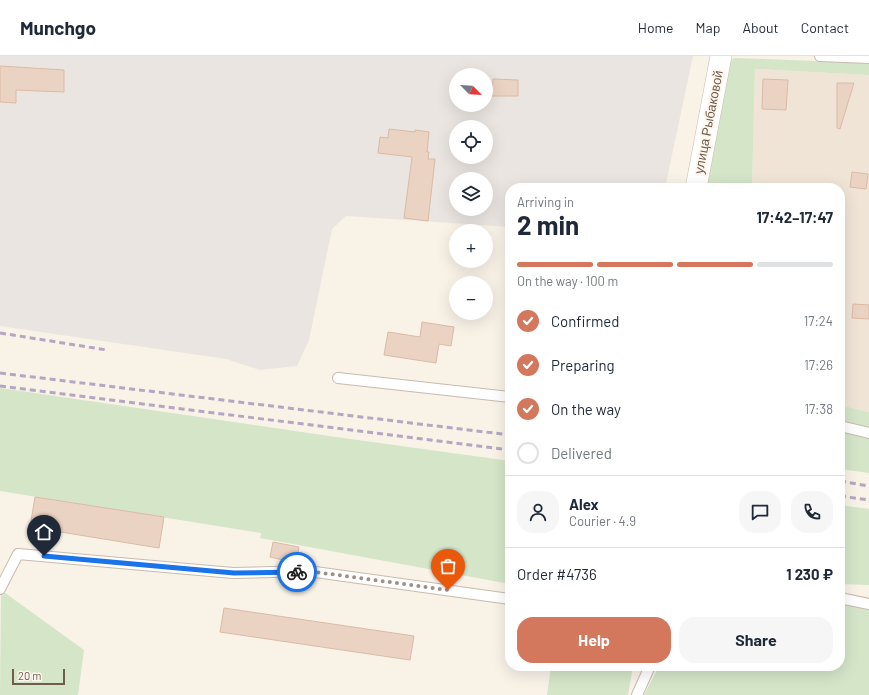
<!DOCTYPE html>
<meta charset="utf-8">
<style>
body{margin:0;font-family:Barlow,sans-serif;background:#f6f6f7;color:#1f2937;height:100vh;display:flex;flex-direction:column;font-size:15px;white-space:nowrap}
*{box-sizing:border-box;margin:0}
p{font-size:13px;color:#747a83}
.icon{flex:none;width:22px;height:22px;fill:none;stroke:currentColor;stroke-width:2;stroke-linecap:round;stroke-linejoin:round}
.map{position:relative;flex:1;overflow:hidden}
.sheet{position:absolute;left:505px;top:127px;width:340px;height:488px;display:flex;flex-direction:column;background:#fff;border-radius:16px;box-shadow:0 4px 16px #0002}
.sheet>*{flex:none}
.needle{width:26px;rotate:114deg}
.tools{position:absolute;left:449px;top:12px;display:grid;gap:8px}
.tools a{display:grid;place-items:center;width:44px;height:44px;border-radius:50%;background:#fff;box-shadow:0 4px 16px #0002;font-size:20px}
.scale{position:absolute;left:12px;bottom:10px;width:53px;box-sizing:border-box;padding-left:4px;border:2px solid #705b4f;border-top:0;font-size:11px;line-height:14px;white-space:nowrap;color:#705b4f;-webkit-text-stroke:3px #fdf6ed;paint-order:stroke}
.pin{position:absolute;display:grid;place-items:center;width:34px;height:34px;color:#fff;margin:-41px -17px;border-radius:50% 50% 50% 0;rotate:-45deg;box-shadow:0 0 4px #0007}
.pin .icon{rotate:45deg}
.courier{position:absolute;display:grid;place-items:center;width:40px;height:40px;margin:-20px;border:3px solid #1a73e8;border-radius:50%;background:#fff;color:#222;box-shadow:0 1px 5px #0007}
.head em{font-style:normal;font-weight:700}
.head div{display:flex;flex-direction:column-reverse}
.head{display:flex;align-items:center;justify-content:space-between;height:68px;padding:0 12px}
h1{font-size:26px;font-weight:700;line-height:30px}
.bar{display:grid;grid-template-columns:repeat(4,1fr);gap:6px 4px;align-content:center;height:48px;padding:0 12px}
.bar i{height:5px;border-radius:3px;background:#e0e1e3}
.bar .selected{background:#d3775d}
.bar p{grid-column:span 4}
.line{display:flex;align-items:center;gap:10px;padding:0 12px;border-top:1px solid #e0e1e3}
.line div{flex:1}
.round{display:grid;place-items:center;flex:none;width:42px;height:42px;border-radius:16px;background:#f6f6f7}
ol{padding:0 12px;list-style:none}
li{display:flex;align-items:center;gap:12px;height:44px}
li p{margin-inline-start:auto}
li .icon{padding:4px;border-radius:50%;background:#d3775d;color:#fff;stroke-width:4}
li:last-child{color:#747a83}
li i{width:22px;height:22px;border:2px solid #e0e1e3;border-radius:50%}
.cta{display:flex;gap:8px;margin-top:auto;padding:8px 12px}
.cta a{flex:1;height:46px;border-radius:16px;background:#d3775d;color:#fff;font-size:16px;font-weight:700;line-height:46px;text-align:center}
.cta a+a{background:#f6f6f7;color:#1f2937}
header{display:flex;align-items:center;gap:24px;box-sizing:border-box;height:56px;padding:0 20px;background:#fff;border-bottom:1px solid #e0e1e3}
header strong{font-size:19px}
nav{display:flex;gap:22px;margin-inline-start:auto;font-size:14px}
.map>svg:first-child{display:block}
.residential{fill:#f0e4d7}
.industrial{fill:#eae5e0;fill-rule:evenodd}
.green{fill:#d4e5c8}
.building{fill:#ebd3c3;stroke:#dbbaa5}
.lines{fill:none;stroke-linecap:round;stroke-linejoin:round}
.lane-casing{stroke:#cabaaf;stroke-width:12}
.street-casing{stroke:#cabaaf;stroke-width:22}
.lane{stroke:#fff;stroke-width:10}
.street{stroke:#fff;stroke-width:21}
.rail{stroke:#b5a7c2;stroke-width:3;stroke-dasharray:6 4;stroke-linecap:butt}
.done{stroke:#a09084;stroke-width:4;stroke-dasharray:0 7.2}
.route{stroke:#1a73e8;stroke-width:5}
.labels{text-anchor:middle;stroke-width:4;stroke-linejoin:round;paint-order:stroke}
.street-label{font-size:13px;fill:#705b4f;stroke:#fdf6ed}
</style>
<header>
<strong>Munchgo</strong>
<nav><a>Home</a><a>Map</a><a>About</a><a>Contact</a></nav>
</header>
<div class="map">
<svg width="869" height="639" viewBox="0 0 869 639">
<rect width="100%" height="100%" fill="#f9f2e7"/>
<polygon class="residential" points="755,13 869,19 869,356 840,349 840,132 752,132"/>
<path class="industrial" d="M0,0H693L665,132H510V171L346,160L332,173L309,284L297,310L260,314L226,303L0,270ZM456,19H486V49H456ZM456,71H486V101H456ZM456,123H486V153H456Z"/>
<g class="green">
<polygon points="734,2 869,7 869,19 755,13 752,132 693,132 719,15"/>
<polygon points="0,332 336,381 510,405 510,528 260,482 261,477 0,435"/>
<polygon points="840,349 869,356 869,417 840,413"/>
<polygon points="840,449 869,453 869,529 840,528"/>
<polygon points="1,534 84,594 78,639 0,639"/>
<polygon points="840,547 869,554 869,639 644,639 659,610 840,610"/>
<polygon points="551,610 633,610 628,639 547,639"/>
</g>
<g class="building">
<polygon points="0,10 64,14 64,36 16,34 16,47 0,46"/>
<polygon points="493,23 518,24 518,40 492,40"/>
<polygon points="763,23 788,24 786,54 762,53"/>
<polygon points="837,27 854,27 840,73 837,72"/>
<polygon points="389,73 415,76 415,74 429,76 427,96 429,96 428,103 435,103 428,165 404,162 412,101 378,97 380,81 388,82"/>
<polygon points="852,116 868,118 866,133 850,131"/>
<polygon points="853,248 869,249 869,263 852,262"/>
<polygon points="422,266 454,271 451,290 439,288 436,307 384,299 388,276 420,281"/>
<polygon points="35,441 164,461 159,492 30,471"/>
<polygon points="273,486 299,491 296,507 270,501"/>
<polygon points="224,552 414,580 410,604 220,576"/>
</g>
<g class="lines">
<defs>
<g id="lane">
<polyline points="820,0 869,2"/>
<polyline points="338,322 510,341"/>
<polyline points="840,370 869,377"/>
<polyline points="0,533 18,498 233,517 308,515 510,543"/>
<polyline points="840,542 869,548"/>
<polyline points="637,639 650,610"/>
</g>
<polyline id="street" points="696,132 721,0"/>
</defs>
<use href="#lane" class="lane-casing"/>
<use href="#street" class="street-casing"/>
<use href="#lane" class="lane"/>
<use href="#street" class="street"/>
<g class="rail">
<polyline points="0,277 107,294"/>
<polyline points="0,317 510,379"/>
<polyline points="0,330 510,394"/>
<polyline points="840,425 869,430"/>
<polyline points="840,440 869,444"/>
</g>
</g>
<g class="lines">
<polyline class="done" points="297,516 308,515 448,534"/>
<polyline class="route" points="44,500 234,517 297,516"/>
</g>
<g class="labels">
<g class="street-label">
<text transform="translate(708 66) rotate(-79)" y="5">улица Рыбаковой</text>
</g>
</g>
</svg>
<div class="tools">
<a><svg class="needle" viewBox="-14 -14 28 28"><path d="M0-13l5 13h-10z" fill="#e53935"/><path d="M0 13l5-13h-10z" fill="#747a83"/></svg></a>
<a><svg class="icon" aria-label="locate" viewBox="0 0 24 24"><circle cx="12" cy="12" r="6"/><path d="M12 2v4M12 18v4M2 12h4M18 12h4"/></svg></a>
<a><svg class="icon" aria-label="layers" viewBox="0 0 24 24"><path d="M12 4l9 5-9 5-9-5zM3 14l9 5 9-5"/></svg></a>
<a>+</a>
<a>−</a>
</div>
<div class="scale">20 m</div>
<div class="pin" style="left:448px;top:534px;background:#ea580c"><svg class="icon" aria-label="bag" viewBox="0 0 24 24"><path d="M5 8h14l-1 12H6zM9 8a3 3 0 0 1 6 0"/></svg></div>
<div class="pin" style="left:44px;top:500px;background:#1f2937"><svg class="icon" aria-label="home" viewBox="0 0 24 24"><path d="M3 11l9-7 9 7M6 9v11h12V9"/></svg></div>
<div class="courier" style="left:297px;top:516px"><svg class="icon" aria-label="bike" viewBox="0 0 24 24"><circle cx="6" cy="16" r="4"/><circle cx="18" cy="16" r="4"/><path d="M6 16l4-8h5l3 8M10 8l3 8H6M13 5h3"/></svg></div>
<section class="sheet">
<div class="head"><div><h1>2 min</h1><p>Arriving in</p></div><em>17:42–17:47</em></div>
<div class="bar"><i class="selected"></i><i class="selected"></i><i class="selected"></i><i></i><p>On the way · 100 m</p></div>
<ol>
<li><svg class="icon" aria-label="check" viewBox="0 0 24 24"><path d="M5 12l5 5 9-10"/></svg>Confirmed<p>17:24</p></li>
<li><svg class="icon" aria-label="check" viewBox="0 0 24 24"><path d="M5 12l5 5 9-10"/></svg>Preparing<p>17:26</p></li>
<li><svg class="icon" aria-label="check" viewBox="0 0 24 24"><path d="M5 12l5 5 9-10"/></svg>On the way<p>17:38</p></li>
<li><i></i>Delivered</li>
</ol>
<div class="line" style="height:72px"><a class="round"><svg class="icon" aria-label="person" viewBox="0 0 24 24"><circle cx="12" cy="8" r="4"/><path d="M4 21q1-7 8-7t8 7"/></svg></a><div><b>Alex</b><p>Courier · 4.9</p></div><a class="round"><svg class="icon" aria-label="chat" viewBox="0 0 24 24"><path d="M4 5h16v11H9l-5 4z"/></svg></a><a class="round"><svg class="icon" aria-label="phone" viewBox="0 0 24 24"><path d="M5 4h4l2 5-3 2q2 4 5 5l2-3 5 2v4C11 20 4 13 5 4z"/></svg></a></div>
<div class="line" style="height:52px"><div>Order #4736</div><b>1 230 ₽</b></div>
<div class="cta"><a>Help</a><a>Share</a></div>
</section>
</div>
